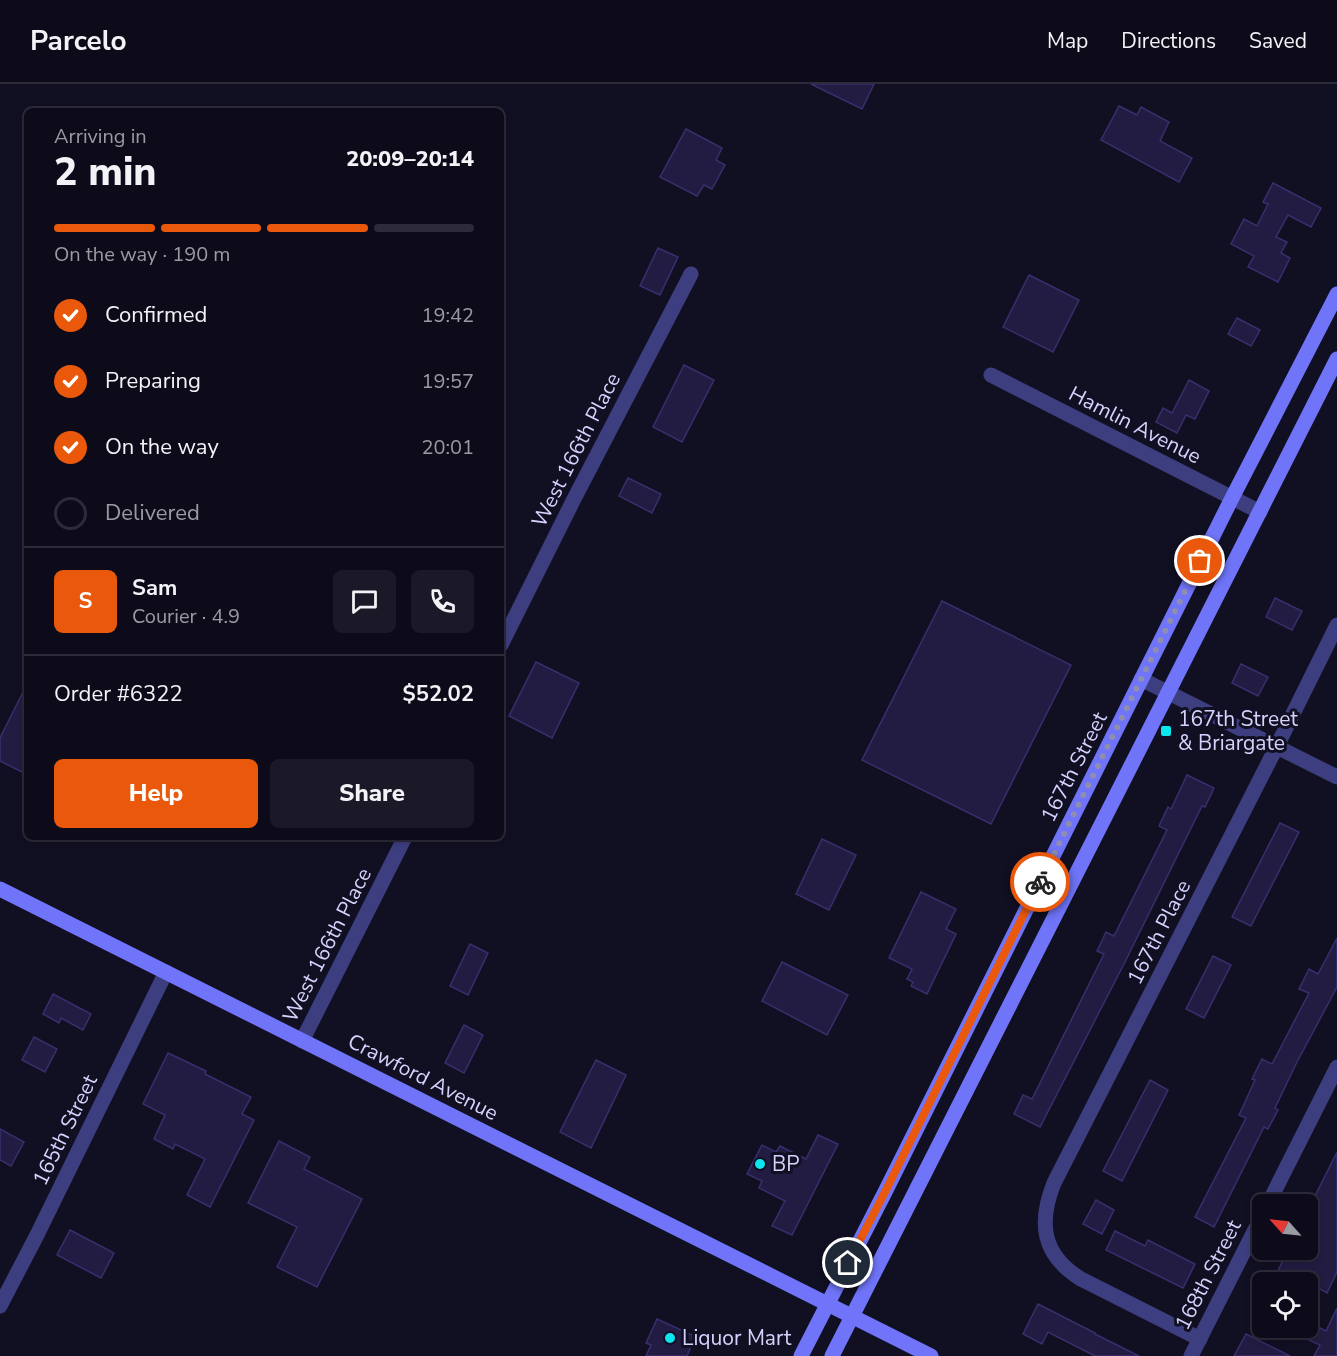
<!DOCTYPE html>
<meta charset="utf-8">
<style>
body{margin:0;font-family:"Nunito Sans",sans-serif;background:#1b1927;color:#f1f3f6;height:100vh;display:flex;flex-direction:column;font-size:22px;white-space:nowrap}
*{box-sizing:border-box;margin:0}
p{font-size:20px;color:#9a9ba2}
.icon{flex:none;width:33px;height:33px;fill:none;stroke:currentColor;stroke-width:2;stroke-linecap:round;stroke-linejoin:round}
.map{position:relative;flex:1;overflow:hidden}
.details{position:absolute;left:24px;top:24px;width:480px;height:732px;display:flex;flex-direction:column;background:#0d0b1a;border-radius:9px;box-shadow:0 3px 9px #0003,0 0 0 2px #2d2b39}
.details>*{flex:none}
.needle{width:39px;rotate:297deg}
.buttons{position:absolute;left:1252px;top:1110px;display:grid;gap:12px}
.buttons a{display:grid;place-items:center;width:66px;height:66px;border-radius:9px;background:#0d0b1a;box-shadow:0 3px 9px #0003,0 0 0 2px #2d2b39;font-size:30px}
.pin{position:absolute;display:grid;place-items:center;width:51px;height:51px;color:#fff;margin:-26px;border:3px solid #fff;border-radius:50%;box-shadow:0 2px 6px #0007}
.courier{position:absolute;display:grid;place-items:center;width:60px;height:60px;margin:-30px;border:4px solid #ea580c;border-radius:50%;background:#fff;color:#222;box-shadow:0 2px 8px #0007}
.summary em{font-style:normal;font-weight:800}
.summary div{display:flex;flex-direction:column-reverse}
.summary{display:flex;align-items:center;justify-content:space-between;height:102px;padding:0 30px}
h1{font-size:39px;font-weight:800;line-height:45px}
.bar{display:grid;grid-template-columns:repeat(4,1fr);gap:9px 6px;align-content:center;height:72px;padding:0 30px}
.bar i{height:8px;border-radius:4px;background:#2d2b39}
.bar .current{background:#ea580c}
.bar p{grid-column:span 4}
.line{display:flex;align-items:center;gap:15px;padding:0 30px;border-top:2px solid #2d2b39}
.line div{flex:1}
.round{display:grid;place-items:center;flex:none;width:63px;height:63px;border-radius:9px;background:#1b1927}
ol{padding:0 30px;list-style:none}
li{display:flex;align-items:center;gap:18px;height:66px}
li p{margin-inline-start:auto}
li .icon{padding:6px;border-radius:50%;background:#ea580c;color:#fff;stroke-width:4}
li:last-child{color:#9a9ba2}
li i{width:33px;height:33px;border:3px solid #2d2b39;border-radius:50%}
.action{display:flex;gap:12px;margin-top:auto;padding:12px 30px}
.action a{flex:1;height:69px;border-radius:9px;background:#ea580c;color:#fff;font-size:24px;font-weight:800;line-height:69px;text-align:center}
.action a+a{background:#1b1927;color:#f1f3f6}
header{display:flex;align-items:center;gap:36px;box-sizing:border-box;height:84px;padding:0 30px;background:#0d0b1a;border-bottom:2px solid #2d2b39}
header strong{font-size:28px}
nav{display:flex;gap:33px;margin-inline-start:auto;font-size:21px}
.map>svg:first-child{display:block}
.building{fill:#221c42;stroke:#382f6d;stroke-width:1.5}
.lines{fill:none;stroke-linecap:round;stroke-linejoin:round}
.minor{stroke:#3d3e7f;stroke-width:15}
.secondary{stroke:#6f74f8;stroke-width:15}
.done{stroke:#908eb0;stroke-width:6;stroke-dasharray:0 10.8}
.route{stroke:#ea580c;stroke-width:8}
.poi-dot{fill:#0ce6ef;stroke:#110f22;stroke-width:2}
.labels{text-anchor:middle;stroke-width:6;stroke-linejoin:round;paint-order:stroke}
.street-label{font-size:21px;fill:#d5d3fd;stroke:#110f22}
.poi-label{font-size:21px;fill:#d5d3fd;stroke:#110f22;text-anchor:start}
</style>
<header>
<strong>Parcelo</strong>
<nav><a>Map</a><a>Directions</a><a>Saved</a></nav>
</header>
<div class="map">
<svg width="1337" height="1272" viewBox="0 0 1337 1272">
<rect width="100%" height="100%" fill="#110f22"/>
<g class="building">
<polygon points="811,0 874,0 862,25"/>
<polygon points="1119,22 1137,31 1141,23 1169,38 1160,57 1192,74 1179,98 1101,56"/>
<polygon points="686,45 722,64 716,76 725,81 712,105 704,101 697,112 660,93"/>
<polygon points="1273,99 1321,124 1311,143 1288,131 1276,153 1287,158 1281,169 1290,174 1278,198 1248,183 1254,172 1231,160 1244,135 1257,142 1268,120 1263,118"/>
<polygon points="658,164 678,173 660,211 640,202"/>
<polygon points="1029,191 1079,216 1053,268 1003,243"/>
<polygon points="1237,234 1260,246 1251,262 1228,250"/>
<polygon points="684,281 714,296 682,358 653,343"/>
<polygon points="1189,296 1209,307 1195,335 1186,331 1177,349 1156,338 1163,324 1172,329"/>
<polygon points="628,394 661,410 652,429 619,412"/>
<polygon points="1275,514 1302,527 1292,546 1266,533"/>
<polygon points="942,517 1071,581 991,740 862,676"/>
<polygon points="536,578 579,599 552,654 509,632"/>
<polygon points="1241,580 1268,593 1258,612 1232,599"/>
<polygon points="27,600 27,677 22,688 0,677 0,654"/>
<polygon points="1187,691 1214,704 1205,723 1202,722 1124,880 1040,1043 1014,1030 1023,1011 1032,1015 1104,870 1097,867 1106,848 1114,852 1167,746 1159,742 1168,723 1171,725"/>
<polygon points="1280,739 1299,748 1251,842 1232,833"/>
<polygon points="822,755 856,771 829,826 796,810"/>
<polygon points="921,808 956,825 946,845 956,850 927,910 911,902 913,898 907,895 912,885 889,874"/>
<polygon points="1337,854 1337,903 1296,980 1275,1024 1278,1026 1268,1045 1264,1043 1214,1143 1195,1133 1246,1034 1239,1031 1255,996 1252,995 1262,975 1272,980 1309,909 1299,905 1309,885 1318,890"/>
<polygon points="470,860 488,869 468,911 450,902"/>
<polygon points="1213,872 1231,881 1204,934 1186,925"/>
<polygon points="782,878 848,911 827,951 762,917"/>
<polygon points="53,910 91,930 83,946 61,934 59,939 43,930"/>
<polygon points="464,941 483,951 464,989 445,979"/>
<polygon points="34,953 57,965 45,988 22,976"/>
<polygon points="168,969 206,987 205,990 251,1013 242,1030 254,1036 210,1123 187,1111 205,1075 175,1060 173,1065 154,1055 165,1031 143,1020"/>
<polygon points="596,976 626,991 591,1064 560,1048"/>
<polygon points="1150,996 1168,1006 1122,1097 1103,1087"/>
<polygon points="0,1045 24,1058 11,1082 0,1076"/>
<polygon points="818,1051 838,1060 792,1151 772,1142 785,1117 759,1104 762,1097 747,1090 762,1061 776,1068 780,1062 806,1075"/>
<polygon points="279,1057 310,1073 304,1085 362,1115 317,1203 277,1183 297,1143 248,1119"/>
<polygon points="1337,1068 1337,1188 1327,1209 1308,1198 1281,1198 1274,1195 1288,1166 1308,1166 1308,1126"/>
<polygon points="1096,1116 1114,1126 1102,1150 1083,1140"/>
<polygon points="70,1146 114,1169 101,1194 57,1171"/>
<polygon points="1115,1147 1145,1162 1148,1156 1195,1180 1183,1204 1106,1166"/>
<polygon points="1038,1220 1095,1249 1095,1250 1139,1272 1095,1272 1048,1248 1042,1260 1023,1250"/>
<polygon points="1337,1224 1337,1272 1314,1272 1320,1261 1283,1244 1308,1244 1308,1238 1326,1247"/>
<polygon points="657,1235 692,1251 693,1258 687,1272 646,1272 651,1261 646,1259"/>
<polygon points="1246,1250 1290,1272 1234,1272"/>
</g>
<g class="lines">
<g class="minor">
<polyline points="991,291 1260,428"/>
<polyline points="501,561 574,415 691,190"/>
<polyline points="1141,595 1337,693"/>
<polyline points="302,957 405,753"/>
<polyline points="1268,1120 1337,983"/>
<polyline points="0,1222 37,1151 166,888"/>
<path d="M1200,1255L1081,1195C1042,1171 1038,1139 1054,1099L1277,662L1337,541"/>
<polyline points="1191,1272 1263,1130"/>
</g>
<g class="secondary">
<polyline points="0,805 931,1272"/>
<polyline points="801,1272 885,1108 1232,414 1337,210"/>
<polyline points="832,1272 1337,275"/>
</g>
</g>
<g class="lines">
<polyline class="done" points="1040,798 1200,477"/>
<polyline class="route" points="848,1179 885,1108 1040,798"/>
</g>
<g class="poi-dot">
<rect x="1160" y="641" width="12" height="12" rx="3"/>
<circle cx="760" cy="1080" r="6"/>
<circle cx="670" cy="1254" r="6"/>
</g>
<g class="labels">
<g class="street-label">
<text transform="translate(1135 341) rotate(27)" y="7">Hamlin Avenue</text>
<text transform="translate(576 366) rotate(-63)" y="7">West 166th Place</text>
<text transform="translate(1074 683) rotate(-63)" y="7">167th Street</text>
<text transform="translate(1159 848) rotate(-63)" y="7">167th Place</text>
<text transform="translate(327 861) rotate(-63)" y="7">West 166th Place</text>
<text transform="translate(423 993) rotate(27)" y="7">Crawford Avenue</text>
<text transform="translate(65 1046) rotate(-64)" y="7">165th Street</text>
<text transform="translate(1208 1191) rotate(-63)" y="7">168th Street</text>
</g>
<g class="poi-label">
<text x="1178" y="642">167th Street<tspan x="1178" dy="24">&amp; Briargate</tspan></text>
<text x="772" y="1087">BP</text>
<text x="682" y="1261">Liquor Mart</text>
</g>
</g>
</svg>
<div class="buttons">
<a><svg class="needle" viewBox="-14 -14 28 28"><path d="M0-13l5 13h-10z" fill="#e53935"/><path d="M0 13l5-13h-10z" fill="#9a9ba2"/></svg></a>
<a><svg class="icon" aria-label="locate" viewBox="0 0 24 24"><circle cx="12" cy="12" r="6"/><path d="M12 2v4M12 18v4M2 12h4M18 12h4"/></svg></a>
</div>
<div class="pin" style="left:1200px;top:477px;background:#ea580c"><svg class="icon" aria-label="bag" viewBox="0 0 24 24"><path d="M5 8h14l-1 12H6zM9 8a3 3 0 0 1 6 0"/></svg></div>
<div class="pin" style="left:848px;top:1179px;background:#1f2937"><svg class="icon" aria-label="home" viewBox="0 0 24 24"><path d="M3 11l9-7 9 7M6 9v11h12V9"/></svg></div>
<div class="courier" style="left:1040px;top:798px"><svg class="icon" aria-label="bike" viewBox="0 0 24 24"><circle cx="6" cy="16" r="4"/><circle cx="18" cy="16" r="4"/><path d="M6 16l4-8h5l3 8M10 8l3 8H6M13 5h3"/></svg></div>
<section class="details">
<div class="summary"><div><h1>2 min</h1><p>Arriving in</p></div><em>20:09–20:14</em></div>
<div class="bar"><i class="current"></i><i class="current"></i><i class="current"></i><i></i><p>On the way · 190 m</p></div>
<ol>
<li><svg class="icon" aria-label="check" viewBox="0 0 24 24"><path d="M5 12l5 5 9-10"/></svg>Confirmed<p>19:42</p></li>
<li><svg class="icon" aria-label="check" viewBox="0 0 24 24"><path d="M5 12l5 5 9-10"/></svg>Preparing<p>19:57</p></li>
<li><svg class="icon" aria-label="check" viewBox="0 0 24 24"><path d="M5 12l5 5 9-10"/></svg>On the way<p>20:01</p></li>
<li><i></i>Delivered</li>
</ol>
<div class="line" style="height:108px"><b class="round" style="background:#ea580c;color:#fff">S</b><div><b>Sam</b><p>Courier · 4.9</p></div><a class="round"><svg class="icon" aria-label="chat" viewBox="0 0 24 24"><path d="M4 5h16v11H9l-5 4z"/></svg></a><a class="round"><svg class="icon" aria-label="phone" viewBox="0 0 24 24"><path d="M5 4h4l2 5-3 2q2 4 5 5l2-3 5 2v4C11 20 4 13 5 4z"/></svg></a></div>
<div class="line" style="height:78px"><div>Order #6322</div><b>$52.02</b></div>
<div class="action"><a>Help</a><a>Share</a></div>
</section>
</div>
